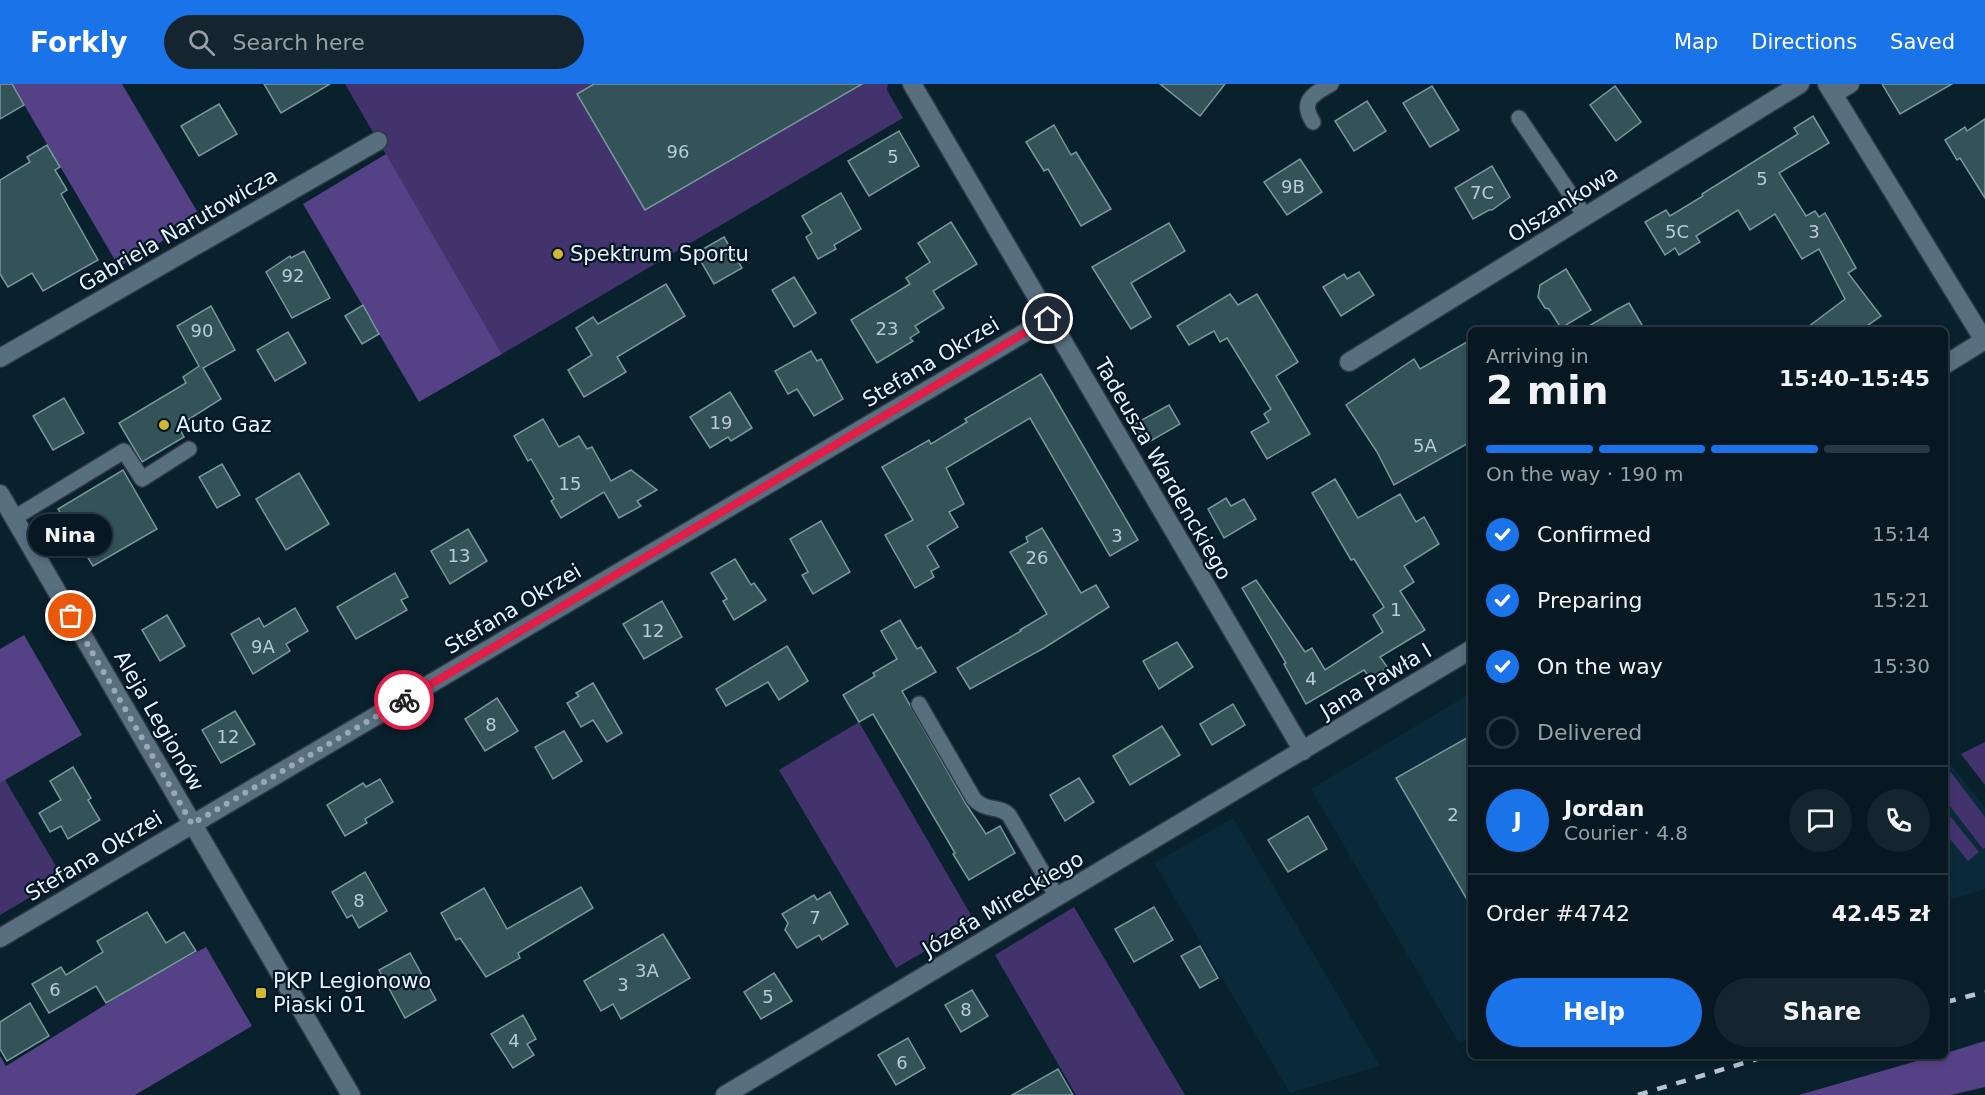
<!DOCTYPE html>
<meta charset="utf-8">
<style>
body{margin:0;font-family:"DejaVu Sans",sans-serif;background:#15252f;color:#f1f3f6;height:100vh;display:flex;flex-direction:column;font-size:22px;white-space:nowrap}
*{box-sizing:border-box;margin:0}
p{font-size:20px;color:#98a0a5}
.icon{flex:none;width:33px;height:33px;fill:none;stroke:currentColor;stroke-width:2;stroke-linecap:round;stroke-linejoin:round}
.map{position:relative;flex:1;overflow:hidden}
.side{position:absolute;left:1468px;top:243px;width:480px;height:732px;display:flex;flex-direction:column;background:#071822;border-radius:9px;box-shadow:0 3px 9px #0003,0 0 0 2px #283740}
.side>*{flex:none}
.pin{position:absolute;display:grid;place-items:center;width:51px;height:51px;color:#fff;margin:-26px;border:3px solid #fff;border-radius:50%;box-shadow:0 2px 6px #0007}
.courier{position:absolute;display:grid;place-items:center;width:60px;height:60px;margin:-30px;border:4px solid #e11d48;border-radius:50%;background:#fff;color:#222;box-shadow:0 2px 8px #0007}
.bubble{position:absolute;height:42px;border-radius:21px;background:#071822;box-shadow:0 3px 9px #0003,0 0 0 2px #283740;font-size:20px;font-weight:600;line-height:42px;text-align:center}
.head em{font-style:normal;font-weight:600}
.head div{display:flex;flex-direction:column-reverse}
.head{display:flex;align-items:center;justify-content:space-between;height:102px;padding:0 18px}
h1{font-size:39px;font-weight:600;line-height:45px}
.bar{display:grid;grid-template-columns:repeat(4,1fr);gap:9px 6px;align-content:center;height:72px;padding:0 18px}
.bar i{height:8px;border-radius:4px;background:#283740}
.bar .current{background:#1a73e8}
.bar p{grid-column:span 4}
.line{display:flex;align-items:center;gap:15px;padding:0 18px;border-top:2px solid #283740}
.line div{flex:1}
.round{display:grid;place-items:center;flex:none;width:63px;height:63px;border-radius:32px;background:#15252f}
ol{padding:0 18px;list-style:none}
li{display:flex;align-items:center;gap:18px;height:66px}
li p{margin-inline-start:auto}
li .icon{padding:6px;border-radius:50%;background:#1a73e8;color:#fff;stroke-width:4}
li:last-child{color:#98a0a5}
li i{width:33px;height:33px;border:3px solid #283740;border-radius:50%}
.button{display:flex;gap:12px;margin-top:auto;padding:12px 18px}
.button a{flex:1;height:69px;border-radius:36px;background:#1a73e8;color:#fff;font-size:24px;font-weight:600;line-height:69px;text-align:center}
.button a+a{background:#15252f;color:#f1f3f6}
header{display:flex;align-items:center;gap:36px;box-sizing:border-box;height:84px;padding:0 30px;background:#1a73e8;color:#fff}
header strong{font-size:28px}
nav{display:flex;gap:33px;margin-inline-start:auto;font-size:21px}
.search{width:420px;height:54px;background:#15252f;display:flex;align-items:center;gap:15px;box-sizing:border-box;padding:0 21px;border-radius:33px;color:#98a0a5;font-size:22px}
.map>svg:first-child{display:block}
.built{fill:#0a293a}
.green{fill:#43336d}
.forest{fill:#554186}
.building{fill:#335358;stroke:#76989d;stroke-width:1.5}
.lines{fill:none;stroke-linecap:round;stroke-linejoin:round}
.service-casing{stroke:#2e3843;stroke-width:18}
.minor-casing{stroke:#2e3843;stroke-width:21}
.tertiary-casing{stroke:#2e3843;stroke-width:21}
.service{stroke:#576f7f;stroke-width:15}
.minor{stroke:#576f7f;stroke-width:18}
.tertiary{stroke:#576f7f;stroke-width:18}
.rail{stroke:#b6c5d0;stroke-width:4.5;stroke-dasharray:10 10;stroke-linecap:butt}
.done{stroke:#99a9b4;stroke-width:6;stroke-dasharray:0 10.8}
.route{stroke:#e11d48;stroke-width:8}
.poi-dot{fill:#d4b635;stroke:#021723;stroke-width:2}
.labels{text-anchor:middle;stroke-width:4.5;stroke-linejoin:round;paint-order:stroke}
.number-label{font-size:18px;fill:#b9cbd4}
.street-label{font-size:21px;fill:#e6f3fd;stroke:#021723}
.poi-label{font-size:21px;fill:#e6f3fd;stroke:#021723;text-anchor:start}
</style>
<header>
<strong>Forkly</strong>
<div class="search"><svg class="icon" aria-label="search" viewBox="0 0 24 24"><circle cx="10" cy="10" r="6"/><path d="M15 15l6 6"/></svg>Search here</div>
<nav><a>Map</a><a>Directions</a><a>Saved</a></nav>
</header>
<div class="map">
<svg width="1985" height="1011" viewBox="0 0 1985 1011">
<rect width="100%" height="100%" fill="#09202d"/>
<g class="built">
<polygon points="1471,609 1471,955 1459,959 1311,705"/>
<polygon points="1946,674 1985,724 1985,805 1946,817"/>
<polygon points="1233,734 1380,982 1290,1009 1154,779"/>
</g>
<g class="green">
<polygon points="345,0 888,0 887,6 903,34 502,270"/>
<polygon points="859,638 975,838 896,884 779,686"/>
<polygon points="1985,658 1985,701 1961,670"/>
<polygon points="1946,682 1985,733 1985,764 1983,765 1946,717"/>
<polygon points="5,696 63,794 0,831 0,699"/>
<polygon points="1946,727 1979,768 1968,777 1946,750"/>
<polygon points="1074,823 1185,1011 1076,1011 995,871"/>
</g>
<g class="forest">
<polygon points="12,0 122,0 201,134 119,183"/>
<polygon points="386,70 502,270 419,318 303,120"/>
<polygon points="24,551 82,651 0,699 0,565"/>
<polygon points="206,863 252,942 135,1011 0,1011 0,972 6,982 147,895"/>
<polygon points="1985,957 1985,1003 1951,1011 1799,1011 1934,972 1946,972 1946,969"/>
</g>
<g class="building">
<polygon points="0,0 12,0 24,21 0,35"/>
<polygon points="264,0 330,0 281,29"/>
<polygon points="594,0 862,0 645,126 577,10"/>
<polygon points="1160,0 1225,0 1200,32"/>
<polygon points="1882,0 1952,0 1900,30"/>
<polygon points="1432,2 1459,46 1430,63 1403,19"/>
<polygon points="1615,2 1641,38 1616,57 1590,21"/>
<polygon points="1367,17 1386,47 1354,67 1335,37"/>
<polygon points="219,20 237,50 199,72 181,42"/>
<polygon points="1813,32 1829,59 1779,89 1806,132 1815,127 1819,133 1825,129 1856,184 1848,189 1881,232 1861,246 1804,246 1845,215 1819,165 1802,175 1775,130 1750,146 1738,126 1696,152 1700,158 1679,171 1675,164 1665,171 1645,138 1666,126 1670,132 1703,112 1702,110 1798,50 1794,44"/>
<polygon points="1985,35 1985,114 1960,74 1957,76 1945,56 1965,43 1967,47"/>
<polygon points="1054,41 1071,71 1076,68 1111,125 1081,142 1048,85 1044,87 1026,58"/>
<polygon points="899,47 919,82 869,112 848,77"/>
<polygon points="47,61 60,83 55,86 67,106 61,110 98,176 43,207 32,189 8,203 0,190 0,96 30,78 27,73"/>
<polygon points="1300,75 1322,108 1287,131 1264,98"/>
<polygon points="1492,82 1510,113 1492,126 1489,126 1473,135 1455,104"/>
<polygon points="841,109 861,145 834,161 836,165 818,175 806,153 812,149 802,132"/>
<polygon points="951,138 977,180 933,207 944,224 915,242 919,248 910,254 913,257 877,279 851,236 910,200 906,194 930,178 918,159"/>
<polygon points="1169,139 1185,167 1131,199 1151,233 1131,245 1092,183"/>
<polygon points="724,153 742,184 714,200 696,169"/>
<polygon points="304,167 330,214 292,234 266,188 290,172 291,174"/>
<polygon points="1566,185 1591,226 1561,244 1549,225 1545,224 1538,213 1540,201"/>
<polygon points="1359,188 1374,211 1341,232 1323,203 1344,190 1347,195"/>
<polygon points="794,193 816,229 794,243 772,206"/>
<polygon points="666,200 685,232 617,273 626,288 584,313 568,286 592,271 576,244 593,233 598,240"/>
<polygon points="1230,210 1238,221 1257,210 1298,278 1276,292 1310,350 1267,375 1251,348 1269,338 1264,330 1271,325 1227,254 1220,258 1214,247 1189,261 1177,242"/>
<polygon points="1629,219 1645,246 1582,246 1616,226"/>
<polygon points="363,221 379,250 362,260 345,232"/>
<polygon points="211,222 235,266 203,284 221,315 178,342 184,353 142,378 119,339 186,299 183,293 199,282 177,242"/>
<polygon points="288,248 306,279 275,297 257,266"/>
<polygon points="1472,255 1472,357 1394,401 1377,368 1346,321 1414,275 1420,285"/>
<polygon points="811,267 817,277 821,275 843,315 814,332 797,305 788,310 775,287"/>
<polygon points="1041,290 1138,456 1110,472 1030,334 946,384 964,420 949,428 958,443 927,462 939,483 931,487 934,493 915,504 885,451 913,436 882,383 929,356 931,360 967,338 965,335"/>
<polygon points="730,308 752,344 731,357 728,353 710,364 690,333"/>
<polygon points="64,314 84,349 53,366 33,332"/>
<polygon points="1169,321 1180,340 1142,362 1131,342"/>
<polygon points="543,335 559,363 579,352 587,365 592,363 611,397 631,386 657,406 637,417 641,422 619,434 604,408 561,434 551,417 554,415 531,375 528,377 514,352"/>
<polygon points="222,380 240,411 217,424 199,393"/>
<polygon points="123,386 157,445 93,482 58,425"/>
<polygon points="299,389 329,440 286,466 256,415"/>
<polygon points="1335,395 1358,434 1400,410 1416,438 1424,433 1439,460 1404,482 1414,498 1400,507 1425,546 1380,573 1388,584 1370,594 1364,586 1306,620 1284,580 1286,579 1242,504 1256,496 1305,568 1312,564 1325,586 1383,548 1373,531 1384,523 1354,475 1351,476 1312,409"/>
<polygon points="1226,414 1231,422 1244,415 1256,435 1224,454 1208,425"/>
<polygon points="821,437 850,488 813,510 802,491 808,488 790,455"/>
<polygon points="1042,444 1081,509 1096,501 1109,523 1044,564 970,605 957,584 1021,547 1020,546 1047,530 1010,468 1028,458 1026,453"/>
<polygon points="468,445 487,477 450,500 431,467"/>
<polygon points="735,475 751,501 754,499 766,516 734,536 723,517 727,515 711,489"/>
<polygon points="395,489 408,513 401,516 407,526 356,555 337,523"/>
<polygon points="662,517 682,553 644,575 623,540"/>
<polygon points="295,524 308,547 286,560 290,567 253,590 231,550 259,534 264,543"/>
<polygon points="167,531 185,562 160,577 142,546"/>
<polygon points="900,536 917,565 921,563 936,588 902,607 966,720 986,750 1000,742 1015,769 969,796 953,770 955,769 873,630 859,638 843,611 875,592 873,589 897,575 881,547"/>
<polygon points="1177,558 1193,583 1159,605 1143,577"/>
<polygon points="787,562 808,597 779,616 768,598 726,622 716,605"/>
<polygon points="593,599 622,649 607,658 593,636 581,643 567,619 579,612 576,609"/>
<polygon points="497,614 518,647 485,667 465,635"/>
<polygon points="1233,620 1245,641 1212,661 1200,640"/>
<polygon points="235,627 255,660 221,679 202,646"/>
<polygon points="1162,642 1180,671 1130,701 1113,672"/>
<polygon points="564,647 582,677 553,695 535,663"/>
<polygon points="1472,651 1472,824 1396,694"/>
<polygon points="73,683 91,714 88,716 100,736 68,755 61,742 50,748 39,729 61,716 50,697"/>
<polygon points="1079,694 1094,718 1065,737 1050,711"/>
<polygon points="380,695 393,718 365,735 367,739 345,752 327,721 363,699 366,703"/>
<polygon points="1308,732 1327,765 1288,788 1268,756"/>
<polygon points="365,788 387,827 359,844 352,831 347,834 332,808"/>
<polygon points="581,803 593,824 518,869 520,874 486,893 460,854 456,856 441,829 484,804 507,845"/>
<polygon points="830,808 848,840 822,856 819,851 797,864 785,846 788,839 782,830 814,811 817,816"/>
<polygon points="1154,823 1173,856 1134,878 1115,845"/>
<polygon points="147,828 166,859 184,848 196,867 106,919 96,902 49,929 32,900 61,883 66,891 103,868 97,857"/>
<polygon points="663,850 690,894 621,935 613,920 601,927 584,897"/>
<polygon points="1200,862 1218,894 1200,904 1181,872"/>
<polygon points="410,869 436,916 405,934 379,886"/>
<polygon points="774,889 792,917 761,935 744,908"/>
<polygon points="972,906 988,932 961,948 945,921"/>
<polygon points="30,919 49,952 7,977 0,965 0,938"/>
<polygon points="523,931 536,955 527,960 534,971 513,984 491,950"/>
<polygon points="908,954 925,984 896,1001 878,971"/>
<polygon points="1058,985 1073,1011 1012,1011"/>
</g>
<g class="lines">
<defs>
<g id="service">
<polyline points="1519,34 1585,132"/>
<path d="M1313,38C1299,16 1314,10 1331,0"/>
<polyline points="14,434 124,367 142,395 189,365"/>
<path d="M919,620L974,715C986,728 999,721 1009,731L1057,813"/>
</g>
<g id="minor">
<polyline points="912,0 1303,667"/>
<polyline points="1827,0 1985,258"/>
<polyline points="1833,10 1850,0"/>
<polyline points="0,274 378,57"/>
<polyline points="1349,278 1800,0"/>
<polyline points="0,854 1048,235"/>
</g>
<g id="tertiary">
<polyline points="1946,280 1985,256"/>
<polyline points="0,410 351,1011"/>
<polyline points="725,1011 1472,565"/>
</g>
</defs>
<use href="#service" class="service-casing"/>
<use href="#minor" class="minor-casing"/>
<use href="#tertiary" class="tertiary-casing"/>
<use href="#service" class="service"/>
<use href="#minor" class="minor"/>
<use href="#tertiary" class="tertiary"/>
<g class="rail">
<polyline points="1946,918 1985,908"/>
<polyline points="1638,1011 1767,972"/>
</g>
</g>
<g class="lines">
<polyline class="done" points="71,532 192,740 404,616"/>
<polyline class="route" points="404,616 1048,235"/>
</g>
<g class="poi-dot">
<circle cx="558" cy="170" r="6"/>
<circle cx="164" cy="341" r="6"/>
<rect x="255" y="903" width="12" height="12" rx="3"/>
</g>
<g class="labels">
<g class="number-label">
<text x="678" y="74">96</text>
<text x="893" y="79">5</text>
<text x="1762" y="101">5</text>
<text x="1293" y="109">9B</text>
<text x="1482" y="115">7C</text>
<text x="1677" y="154">5C</text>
<text x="1814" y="154">3</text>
<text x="293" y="198">92</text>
<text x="887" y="251">23</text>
<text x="202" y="253">90</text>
<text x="721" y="345">19</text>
<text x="1425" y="368">5A</text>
<text x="570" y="406">15</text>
<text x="1117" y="458">3</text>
<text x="459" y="478">13</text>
<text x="1037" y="480">26</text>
<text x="1396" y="532">1</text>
<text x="653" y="553">12</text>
<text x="263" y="569">9A</text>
<text x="1311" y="601">4</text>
<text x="491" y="647">8</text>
<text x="228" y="659">12</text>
<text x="1453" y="737">2</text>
<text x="359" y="823">8</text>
<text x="815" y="840">7</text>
<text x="647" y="893">3A</text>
<text x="623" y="907">3</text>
<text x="55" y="912">6</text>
<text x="768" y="919">5</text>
<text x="966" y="932">8</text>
<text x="514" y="963">4</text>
<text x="902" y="985">6</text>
</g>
<g class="street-label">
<text transform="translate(1563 120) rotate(-32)" y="7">Olszankowa</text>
<text transform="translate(178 146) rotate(-30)" y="7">Gabriela Narutowicza</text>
<text transform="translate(931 278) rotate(-31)" y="7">Stefana Okrzei</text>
<text transform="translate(1163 385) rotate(60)" y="7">Tadeusza Wardenckiego</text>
<text transform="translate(513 525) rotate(-31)" y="7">Stefana Okrzei</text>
<text transform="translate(1376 597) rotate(-31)" y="7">Jana Pawła I</text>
<text transform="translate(159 637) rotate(60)" y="7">Aleja Legionów</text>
<text transform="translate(94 772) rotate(-31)" y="7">Stefana Okrzei</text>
<text transform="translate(1003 820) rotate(-31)" y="7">Józefa Mireckiego</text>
</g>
<g class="poi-label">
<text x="570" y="177">Spektrum Sportu</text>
<text x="176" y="348">Auto Gaz</text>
<text x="273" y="904">PKP Legionowo<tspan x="273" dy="24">Piaski 01</tspan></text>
</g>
</g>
</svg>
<div class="pin" style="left:71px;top:532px;background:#ea580c"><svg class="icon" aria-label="bag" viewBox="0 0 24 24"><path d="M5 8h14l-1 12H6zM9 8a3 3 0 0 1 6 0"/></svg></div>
<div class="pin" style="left:1048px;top:235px;background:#1f2937"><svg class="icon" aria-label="home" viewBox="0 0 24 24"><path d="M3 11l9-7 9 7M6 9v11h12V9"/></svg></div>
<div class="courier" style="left:404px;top:616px"><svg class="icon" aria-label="bike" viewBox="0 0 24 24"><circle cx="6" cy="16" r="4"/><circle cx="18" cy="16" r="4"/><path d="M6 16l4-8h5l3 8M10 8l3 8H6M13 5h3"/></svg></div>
<div class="bubble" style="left:28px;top:430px;width:84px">Nina</div>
<section class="side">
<div class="head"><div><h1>2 min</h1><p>Arriving in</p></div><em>15:40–15:45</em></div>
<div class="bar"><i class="current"></i><i class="current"></i><i class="current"></i><i></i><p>On the way · 190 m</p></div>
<ol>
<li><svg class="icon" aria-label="check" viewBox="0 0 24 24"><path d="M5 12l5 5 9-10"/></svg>Confirmed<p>15:14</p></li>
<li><svg class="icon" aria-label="check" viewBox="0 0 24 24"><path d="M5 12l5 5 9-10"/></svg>Preparing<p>15:21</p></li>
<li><svg class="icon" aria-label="check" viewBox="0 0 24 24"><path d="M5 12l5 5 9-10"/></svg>On the way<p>15:30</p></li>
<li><i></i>Delivered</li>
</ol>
<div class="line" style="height:108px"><b class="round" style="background:#1a73e8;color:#fff">J</b><div><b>Jordan</b><p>Courier · 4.8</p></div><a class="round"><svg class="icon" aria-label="chat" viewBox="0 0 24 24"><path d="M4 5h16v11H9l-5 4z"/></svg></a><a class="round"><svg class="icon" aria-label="phone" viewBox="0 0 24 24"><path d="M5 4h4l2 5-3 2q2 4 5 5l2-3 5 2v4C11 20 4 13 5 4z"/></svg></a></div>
<div class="line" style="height:78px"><div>Order #4742</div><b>42.45 zł</b></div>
<div class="button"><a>Help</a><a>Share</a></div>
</section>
</div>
